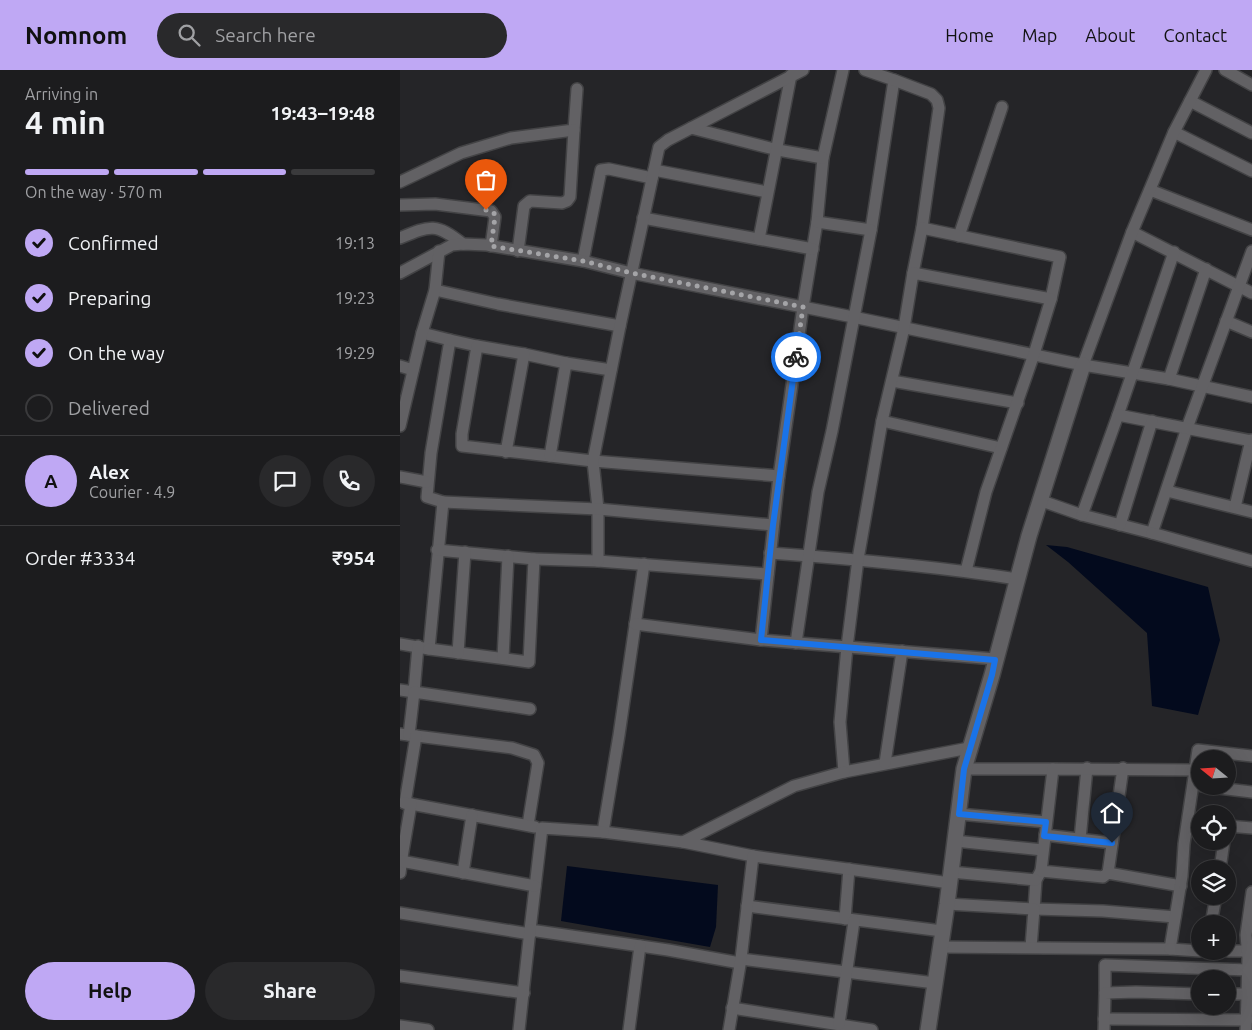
<!DOCTYPE html>
<meta charset="utf-8">
<style>
body{margin:0;font-family:Ubuntu,sans-serif;background:#29292b;color:#f1f3f6;height:100vh;display:flex;flex-direction:column;font-size:19px;white-space:nowrap}
*{box-sizing:border-box;margin:0}
p{font-size:16px;color:#a0a1a4}
.icon{flex:none;width:28px;height:28px;fill:none;stroke:currentColor;stroke-width:2;stroke-linecap:round;stroke-linejoin:round}
.map{position:relative;flex:1;overflow:hidden}
.side{display:flex;flex-direction:column;background:#1c1c1e;width:400px}
.side>*{flex:none}
.needle{width:32px;rotate:288deg}
.buttons{position:absolute;left:791px;top:680px;display:grid;gap:10px}
.buttons a{display:grid;place-items:center;width:45px;height:45px;border-radius:50%;background:#1c1c1e;box-shadow:0 5px 20px #0002,0 0 0 1px #3a3a3c;font-size:25px}
.pin{position:absolute;display:grid;place-items:center;width:42px;height:42px;color:#fff;margin:-51px -21px;border-radius:50% 50% 50% 0;rotate:-45deg;box-shadow:0 0 5px #0007}
.pin .icon{rotate:45deg}
.courier{position:absolute;display:grid;place-items:center;width:50px;height:50px;margin:-25px;border:4px solid #1a73e8;border-radius:50%;background:#fff;color:#222;box-shadow:0 1px 6px #0007}
.summary em{font-style:normal;font-weight:700}
.summary div{display:flex;flex-direction:column-reverse}
.summary{display:flex;align-items:center;justify-content:space-between;height:85px;padding:0 25px}
h1{font-size:32px;font-weight:700;line-height:38px}
.bar{display:grid;grid-template-columns:repeat(4,1fr);gap:8px 5px;align-content:center;height:60px;padding:0 25px}
.bar i{height:6px;border-radius:4px;background:#3a3a3c}
.bar .active{background:#bfa8f4}
.bar p{grid-column:span 4}
.line{display:flex;align-items:center;gap:12px;padding:0 25px;border-top:1px solid #3a3a3c}
.line div{flex:1}
.round{display:grid;place-items:center;flex:none;width:52px;height:52px;border-radius:26px;background:#29292b}
ol{padding:0 25px;list-style:none}
li{display:flex;align-items:center;gap:15px;height:55px}
li p{margin-inline-start:auto}
li .icon{padding:5px;border-radius:50%;background:#bfa8f4;color:#111;stroke-width:4}
li:last-child{color:#a0a1a4}
li i{width:28px;height:28px;border:2px solid #3a3a3c;border-radius:50%}
.action{display:flex;gap:10px;margin-top:auto;padding:10px 25px}
.action a{flex:1;height:58px;border-radius:30px;background:#bfa8f4;color:#111;font-size:20px;font-weight:700;line-height:58px;text-align:center}
.action a+a{background:#29292b;color:#f1f3f6}
header{display:flex;align-items:center;gap:30px;box-sizing:border-box;height:70px;padding:0 25px;background:#bfa8f4;color:#111}
header strong{font-size:24px}
nav{display:flex;gap:28px;margin-inline-start:auto;font-size:18px}
.search{width:350px;height:45px;background:#29292b;display:flex;align-items:center;gap:12px;box-sizing:border-box;padding:0 18px;border-radius:28px;color:#a0a1a4;font-size:19px}
main{display:flex;flex:1;min-height:0}
.map>svg:first-child{display:block}
.water{fill:#030a1d}
.lines{fill:none;stroke-linecap:round;stroke-linejoin:round}
.street-casing{stroke:#434345;stroke-width:14}
.secondary-casing{stroke:#434345;stroke-width:18}
.street{stroke:#626164;stroke-width:11}
.secondary{stroke:#626164;stroke-width:15}
.done{stroke:#a4a4a7;stroke-width:5;stroke-dasharray:0 9}
.route{stroke:#1a73e8;stroke-width:6}
</style>
<header>
<strong>Nomnom</strong>
<div class="search"><svg class="icon" aria-label="search" viewBox="0 0 24 24"><circle cx="10" cy="10" r="6"/><path d="M15 15l6 6"/></svg>Search here</div>
<nav><a>Home</a><a>Map</a><a>About</a><a>Contact</a></nav>
</header>
<main>
<section class="side">
<div class="summary"><div><h1>4 min</h1><p>Arriving in</p></div><em>19:43–19:48</em></div>
<div class="bar"><i class="active"></i><i class="active"></i><i class="active"></i><i></i><p>On the way · 570 m</p></div>
<ol>
<li><svg class="icon" aria-label="check" viewBox="0 0 24 24"><path d="M5 12l5 5 9-10"/></svg>Confirmed<p>19:13</p></li>
<li><svg class="icon" aria-label="check" viewBox="0 0 24 24"><path d="M5 12l5 5 9-10"/></svg>Preparing<p>19:23</p></li>
<li><svg class="icon" aria-label="check" viewBox="0 0 24 24"><path d="M5 12l5 5 9-10"/></svg>On the way<p>19:29</p></li>
<li><i></i>Delivered</li>
</ol>
<div class="line" style="height:90px"><b class="round" style="background:#bfa8f4;color:#111">A</b><div><b>Alex</b><p>Courier · 4.9</p></div><a class="round"><svg class="icon" aria-label="chat" viewBox="0 0 24 24"><path d="M4 5h16v11H9l-5 4z"/></svg></a><a class="round"><svg class="icon" aria-label="phone" viewBox="0 0 24 24"><path d="M5 4h4l2 5-3 2q2 4 5 5l2-3 5 2v4C11 20 4 13 5 4z"/></svg></a></div>
<div class="line" style="height:65px"><div>Order #3334</div><b>₹954</b></div>
<div class="action"><a>Help</a><a>Share</a></div>
</section>
<div class="map">
<svg width="852" height="960" viewBox="0 0 852 960">
<rect width="100%" height="100%" fill="#252528"/>
<g class="water">
<polygon points="646,475 667,477 808,517 820,570 798,645 752,636 747,563 668,492"/>
<polygon points="167,796 318,815 316,857 310,877 161,851"/>
</g>
<g class="lines">
<defs>
<g id="street">
<polyline points="443,0 423,88 417,152 403,237 379,406 361,570 595,589"/>
<polyline points="465,0 494,10 471,160"/>
<polyline points="825,0 852,15"/>
<polyline points="494,10 531,24 537,30 539,38 522,158"/>
<polyline points="790,31 852,63"/>
<polyline points="291,58 378,80 423,88"/>
<polyline points="774,62 852,101"/>
<polyline points="254,100 367,122"/>
<polyline points="0,112 61,83 111,68 174,60 177,19"/>
<polyline points="750,120 852,160"/>
<polyline points="0,135 35,134 91,141 95,147 91,176"/>
<polyline points="243,148 413,179"/>
<polyline points="732,162 852,223"/>
<polyline points="559,166 602,37"/>
<path d="M0,168C31,155 36,153 63,174"/>
<polyline points="359,169 391,5"/>
<polyline points="118,181 124,136 130,131 162,133 167,131 170,127 174,60"/>
<polyline points="183,191 201,100 209,99 252,108"/>
<polyline points="0,203 52,175 63,174 87,175 183,191 231,203 453,247 683,295 769,309 852,327"/>
<polyline points="513,203 522,158 660,187 651,229"/>
<polyline points="35,220 98,234 220,256"/>
<polyline points="826,251 852,262"/>
<polyline points="22,263 50,270 31,383 27,427 43,432"/>
<polyline points="50,270 77,276"/>
<polyline points="124,284 166,293"/>
<polyline points="683,295 732,162 774,62 806,0"/>
<polyline points="0,296 13,300"/>
<polyline points="769,309 806,199"/>
<polyline points="492,311 618,333"/>
<polyline points="718,345 774,182"/>
<polyline points="482,351 601,378"/>
<polyline points="0,356 22,263 35,220 39,181"/>
<polyline points="106,382 124,284 77,276 62,364 62,376 193,391 379,406"/>
<polyline points="150,386 166,293 211,300"/>
<polyline points="0,407 27,412"/>
<polyline points="767,421 852,442"/>
<polyline points="639,430 682,445 752,463 787,358 852,181"/>
<polyline points="835,437 851,370"/>
<polyline points="682,445 718,345 852,371"/>
<polyline points="720,455 752,351"/>
<polyline points="752,463 852,491"/>
<path d="M370,483C453,489 535,496 617,509"/>
<polyline points="134,489 198,491 368,504"/>
<polyline points="198,491 198,439 193,391 220,256 259,77 268,70 403,0"/>
<polyline points="244,494 219,665 203,762 283,772"/>
<polyline points="566,501 586,422 634,284 651,229 513,203 504,258 482,351 458,489 447,577 440,652 444,702 569,678"/>
<polyline points="235,554 361,570"/>
<polyline points="396,573 418,422 432,361 471,160 417,152"/>
<polyline points="0,574 29,579 43,432 198,439 373,455"/>
<polyline points="29,579 129,592 134,489 37,480"/>
<polyline points="58,583 65,482"/>
<polyline points="103,588 108,486"/>
<polyline points="0,620 14,622 18,576"/>
<polyline points="0,664 112,678 134,685 138,693 128,755"/>
<polyline points="9,665 14,622 130,639"/>
<polyline points="485,693 502,581"/>
<polyline points="564,699 653,699"/>
<polyline points="802,716 852,722"/>
<polyline points="5,733 16,666"/>
<polyline points="11,734 135,757"/>
<polyline points="559,744 646,752"/>
<polyline points="828,756 852,758"/>
<polyline points="203,762 142,758 130,860 268,880 340,893"/>
<polyline points="645,765 712,773"/>
<polyline points="680,769 687,698"/>
<polyline points="555,771 643,780"/>
<polyline points="353,786 283,772 394,716 444,702"/>
<polyline points="0,787 2,787 0,803"/>
<polyline points="2,787 11,734 4,733"/>
<polyline points="1,791 135,816"/>
<polyline points="820,799 824,771"/>
<polyline points="641,801 636,810 634,839 703,841 775,847"/>
<polyline points="551,802 636,810"/>
<polyline points="63,803 72,745"/>
<polyline points="708,803 723,698"/>
<polyline points="781,816 708,803 703,807 641,801 653,699 796,700"/>
<polyline points="547,834 634,839 631,877"/>
<polyline points="347,836 542,861"/>
<polyline points="0,843 130,864"/>
<polyline points="445,849 449,799"/>
<polyline points="811,854 816,826"/>
<path d="M540,877C616,877 693,879 770,879L782,806L784,774L798,680L852,686"/>
<polyline points="770,879 800,881"/>
<polyline points="828,881 847,881"/>
<polyline points="341,889 535,913"/>
<polyline points="0,906 124,923"/>
<polyline points="705,923 705,895 848,900"/>
<polyline points="828,924 847,924"/>
<polyline points="332,938 472,960"/>
<polyline points="704,949 847,950"/>
<polyline points="439,954 454,851"/>
<polyline points="0,956 28,960"/>
<polyline points="119,960 130,860"/>
<polyline points="229,960 240,876"/>
<polyline points="329,960 341,889 353,786 550,813"/>
<polyline points="704,960 705,923 736,922 800,924"/>
<polyline points="846,960 848,888 846,865 852,822"/>
</g>
<polyline id="secondary" points="528,960 547,834 564,699 592,605 629,466 683,295"/>
</defs>
<use href="#street" class="street-casing"/>
<use href="#secondary" class="secondary-casing"/>
<use href="#street" class="street"/>
<use href="#secondary" class="secondary"/>
</g>
<g class="lines">
<polyline class="done" points="86,140 94,143 95,147 91,176 183,191 232,203 403,237 396,287"/>
<polyline class="route" points="396,287 373,455 361,570 595,590 592,605 564,699 559,744 646,752 644,766 712,773"/>
</g>
</svg>
<div class="buttons">
<a><svg class="needle" viewBox="-14 -14 28 28"><path d="M0-13l5 13h-10z" fill="#e53935"/><path d="M0 13l5-13h-10z" fill="#a0a1a4"/></svg></a>
<a><svg class="icon" aria-label="locate" viewBox="0 0 24 24"><circle cx="12" cy="12" r="6"/><path d="M12 2v4M12 18v4M2 12h4M18 12h4"/></svg></a>
<a><svg class="icon" aria-label="layers" viewBox="0 0 24 24"><path d="M12 4l9 5-9 5-9-5zM3 14l9 5 9-5"/></svg></a>
<a>+</a>
<a>−</a>
</div>
<div class="pin" style="left:86px;top:140px;background:#ea580c"><svg class="icon" aria-label="bag" viewBox="0 0 24 24"><path d="M5 8h14l-1 12H6zM9 8a3 3 0 0 1 6 0"/></svg></div>
<div class="pin" style="left:712px;top:773px;background:#1f2937"><svg class="icon" aria-label="home" viewBox="0 0 24 24"><path d="M3 11l9-7 9 7M6 9v11h12V9"/></svg></div>
<div class="courier" style="left:396px;top:287px"><svg class="icon" aria-label="bike" viewBox="0 0 24 24"><circle cx="6" cy="16" r="4"/><circle cx="18" cy="16" r="4"/><path d="M6 16l4-8h5l3 8M10 8l3 8H6M13 5h3"/></svg></div>
</div>
</main>
